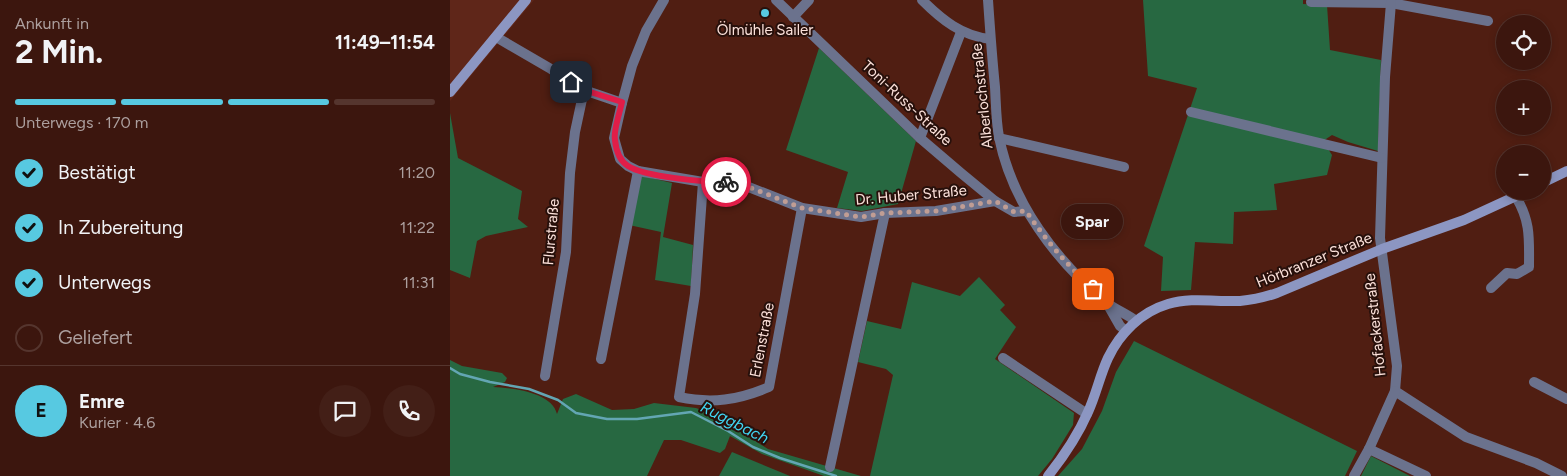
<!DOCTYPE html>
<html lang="de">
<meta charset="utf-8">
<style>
body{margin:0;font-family:Figtree,sans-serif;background:#431f17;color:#f1f3f6;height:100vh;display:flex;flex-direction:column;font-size:19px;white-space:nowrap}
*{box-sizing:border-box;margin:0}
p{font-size:16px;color:#ac9f9e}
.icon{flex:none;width:28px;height:28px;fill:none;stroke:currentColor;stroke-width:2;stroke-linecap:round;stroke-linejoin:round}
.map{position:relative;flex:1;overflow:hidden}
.sheet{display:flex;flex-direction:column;background:#3c160e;width:450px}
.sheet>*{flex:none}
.fabs{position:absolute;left:1046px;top:15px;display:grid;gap:10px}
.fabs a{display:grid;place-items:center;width:55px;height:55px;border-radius:50%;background:#3c160e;box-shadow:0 2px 8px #0003,0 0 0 1px #55352e;font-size:25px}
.pin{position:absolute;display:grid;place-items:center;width:42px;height:42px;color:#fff;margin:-21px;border-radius:10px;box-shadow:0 2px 8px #0006}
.courier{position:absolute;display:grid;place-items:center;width:50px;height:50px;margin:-25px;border:4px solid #e11d48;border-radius:50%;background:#fff;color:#222;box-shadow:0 1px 6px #0007}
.bubble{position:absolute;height:35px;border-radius:18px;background:#3c160e;box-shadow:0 2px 8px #0003,0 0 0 1px #55352e;font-size:16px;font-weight:700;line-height:35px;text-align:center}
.summary em{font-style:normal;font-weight:700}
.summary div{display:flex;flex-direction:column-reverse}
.summary{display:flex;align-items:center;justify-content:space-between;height:85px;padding:0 15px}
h1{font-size:32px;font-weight:700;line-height:38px}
.bar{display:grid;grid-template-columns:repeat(4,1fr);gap:8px 5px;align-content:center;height:60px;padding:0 15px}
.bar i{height:6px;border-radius:4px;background:#55352e}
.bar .current{background:#57c9e1}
.bar p{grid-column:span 4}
.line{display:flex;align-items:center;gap:12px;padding:0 15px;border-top:1px solid #55352e}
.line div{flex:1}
.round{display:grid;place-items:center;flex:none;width:52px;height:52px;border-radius:26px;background:#431f17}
ol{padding:0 15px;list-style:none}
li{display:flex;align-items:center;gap:15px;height:55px}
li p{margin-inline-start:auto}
li .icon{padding:5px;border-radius:50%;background:#57c9e1;color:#111;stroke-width:4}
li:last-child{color:#ac9f9e}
li i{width:28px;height:28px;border:2px solid #55352e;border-radius:50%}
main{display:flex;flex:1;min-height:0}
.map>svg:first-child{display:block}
.built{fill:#5f2619}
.green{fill:#276841}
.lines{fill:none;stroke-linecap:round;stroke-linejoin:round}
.stream{stroke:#63a6b3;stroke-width:2.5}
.street{stroke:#6b728d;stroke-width:10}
.secondary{stroke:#8c96c2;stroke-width:10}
.done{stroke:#c09d94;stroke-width:5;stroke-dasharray:0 9}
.route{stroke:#e11d48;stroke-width:6}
.poi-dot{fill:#57c9e1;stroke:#27100b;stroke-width:2}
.labels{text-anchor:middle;stroke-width:4;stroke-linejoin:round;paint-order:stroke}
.poi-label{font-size:15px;fill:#fce1da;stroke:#27100b}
.street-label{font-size:15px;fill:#fce1da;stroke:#27100b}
.water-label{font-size:16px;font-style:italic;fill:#41d4f1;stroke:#27100b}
</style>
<main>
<section class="sheet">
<div class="summary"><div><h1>2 Min.</h1><p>Ankunft in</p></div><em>11:49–11:54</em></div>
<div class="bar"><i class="current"></i><i class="current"></i><i class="current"></i><i></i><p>Unterwegs · 170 m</p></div>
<ol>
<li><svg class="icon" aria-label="check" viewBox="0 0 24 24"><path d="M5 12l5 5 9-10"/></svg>Bestätigt<p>11:20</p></li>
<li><svg class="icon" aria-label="check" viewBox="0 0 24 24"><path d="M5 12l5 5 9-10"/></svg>In Zubereitung<p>11:22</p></li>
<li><svg class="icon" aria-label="check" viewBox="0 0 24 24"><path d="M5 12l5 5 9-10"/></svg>Unterwegs<p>11:31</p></li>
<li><i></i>Geliefert</li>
</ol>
<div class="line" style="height:90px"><b class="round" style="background:#57c9e1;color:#111">E</b><div><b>Emre</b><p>Kurier · 4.6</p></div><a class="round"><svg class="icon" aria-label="chat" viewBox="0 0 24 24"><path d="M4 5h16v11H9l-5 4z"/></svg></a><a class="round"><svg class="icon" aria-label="phone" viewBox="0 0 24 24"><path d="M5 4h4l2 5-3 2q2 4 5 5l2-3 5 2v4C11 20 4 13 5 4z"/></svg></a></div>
</section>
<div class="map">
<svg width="1117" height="476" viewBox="0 0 1117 476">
<rect width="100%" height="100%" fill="#501e12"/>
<polygon class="built" points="0,0 84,0 0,101"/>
<g class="green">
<polygon points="693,0 853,0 853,4 877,5 880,50 931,60 928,151 898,142 882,135 873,141 882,155 877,175 824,184 827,210 784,212 783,244 745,242 741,290 711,291 713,257 694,246 747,88 698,76"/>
<polygon points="369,48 466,141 448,204 412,211 387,208 398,172 336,150"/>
<polygon points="0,113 8,158 72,191 68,219 78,227 36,236 27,241 20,278 0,270"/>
<polygon points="193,176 222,183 213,237 243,245 241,286 205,280 211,232 179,225 190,179"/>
<polygon points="529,277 555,305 550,310 566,327 545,359 624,413 623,425 602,459 588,476 420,476 443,375 436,369 408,362 417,321 451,329 462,282 510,296"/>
<polygon points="684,341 907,451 895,476 608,476 632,449 652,411 666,372"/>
<path d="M0,360L12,366L52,373L57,378L55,382L43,387C62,388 102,392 107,414L113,399L126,394L162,410L184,409L204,403L246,408L262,414L318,449L411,476H374L312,454L280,436L275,449L270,453L231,440H214L197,476H0Z"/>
<polygon points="282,452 340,476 269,476"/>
<polygon points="921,456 960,476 911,476"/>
</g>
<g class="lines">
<polyline class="stream" points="0,368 10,374 40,382 79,389 108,400 126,413 157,419 187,419 241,412 278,431 303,447 330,458 386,476"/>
<g class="street">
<polyline points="326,0 470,138 511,173 545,201 564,212 576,211"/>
<path d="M472,0C492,20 512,36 540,39"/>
<path d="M538,0C540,29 542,58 545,87C546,104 546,121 549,137C562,203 606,261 657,303C666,310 677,314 686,321"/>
<polyline points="861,2 941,3 1038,21"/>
<polyline points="941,3 935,77 930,238 947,366 945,391 1016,437 1086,463 1112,476"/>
<polyline points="343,17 359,0"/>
<polyline points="46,37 101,69 134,90 172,103 164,138 170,159 178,166 188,171 253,182 286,182 352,208 411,217 435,213 486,211 545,201"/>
<polyline points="172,103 182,66 196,31 214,0"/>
<polyline points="741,112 932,158"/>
<polyline points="470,138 511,32"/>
<polyline points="549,138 674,167"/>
<path d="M253,182L245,294L229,397C262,404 288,400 319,387L352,208"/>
<path d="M1041,288L1057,273L1067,274L1079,267C1079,239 1081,222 1066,197"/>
<polyline points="658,305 670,326 676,331"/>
<polyline points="553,358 637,414"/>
<polyline points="151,359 188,171"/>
<polyline points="95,376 116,252 120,173 125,132 134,90"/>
<polyline points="1084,382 1117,399"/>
<polyline points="919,449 976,476"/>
<polyline points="380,467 435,213"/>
<polyline points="904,476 919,449 945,391"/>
</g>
<g class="secondary">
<polyline points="0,92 76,0"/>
<polyline points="1092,183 1117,171"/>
<path d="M598,476C614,456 628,435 638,412C646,395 650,375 658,358C670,333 691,312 718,304C741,297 766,302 790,301C803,300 815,297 827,293L932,249L1014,220L1077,191"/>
</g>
</g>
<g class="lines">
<path class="done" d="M276,182H286L352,208L411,217L435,213L486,211L545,201L564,212L576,211C596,240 617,265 643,289"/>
<path class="route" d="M121,82L134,90L172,102C170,112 163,131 165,140C166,150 170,161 178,166C195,177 255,182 276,182"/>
</g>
<circle class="poi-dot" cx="315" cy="13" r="5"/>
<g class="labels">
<g class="poi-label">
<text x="315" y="35">Ölmühle Sailer</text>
</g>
<g class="street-label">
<text transform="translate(532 96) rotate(-96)" y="5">Alberlochstraße</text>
<text transform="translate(457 103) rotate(43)" y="5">Toni-Russ-Straße</text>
<text transform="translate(461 195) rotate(-5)" y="5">Dr. Huber Straße</text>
<text transform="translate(101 232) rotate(-85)" y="5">Flurstraße</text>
<text transform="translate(864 260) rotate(-22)" y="5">Hörbranzer Straße</text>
<text transform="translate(925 325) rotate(-96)" y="5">Hofackerstraße</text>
<text transform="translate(312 340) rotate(-79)" y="5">Erlenstraße</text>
</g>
<g class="water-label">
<text transform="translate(285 422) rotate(27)" y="6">Ruggbach</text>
</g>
</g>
</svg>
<div class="fabs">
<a><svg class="icon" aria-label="locate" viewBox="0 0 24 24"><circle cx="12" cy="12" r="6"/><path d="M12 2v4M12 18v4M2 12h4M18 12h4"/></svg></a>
<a>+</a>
<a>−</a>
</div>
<div class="pin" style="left:643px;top:289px;background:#ea580c"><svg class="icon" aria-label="bag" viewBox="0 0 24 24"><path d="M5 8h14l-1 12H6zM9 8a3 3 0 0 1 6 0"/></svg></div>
<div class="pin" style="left:121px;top:82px;background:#1f2937"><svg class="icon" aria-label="home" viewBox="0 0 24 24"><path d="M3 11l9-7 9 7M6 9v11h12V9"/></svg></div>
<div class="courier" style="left:276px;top:182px"><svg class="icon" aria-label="bike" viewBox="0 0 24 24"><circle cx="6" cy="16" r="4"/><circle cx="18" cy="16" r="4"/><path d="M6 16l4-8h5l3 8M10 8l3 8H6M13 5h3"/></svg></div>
<div class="bubble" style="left:611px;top:204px;width:62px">Spar</div>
</div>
</main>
